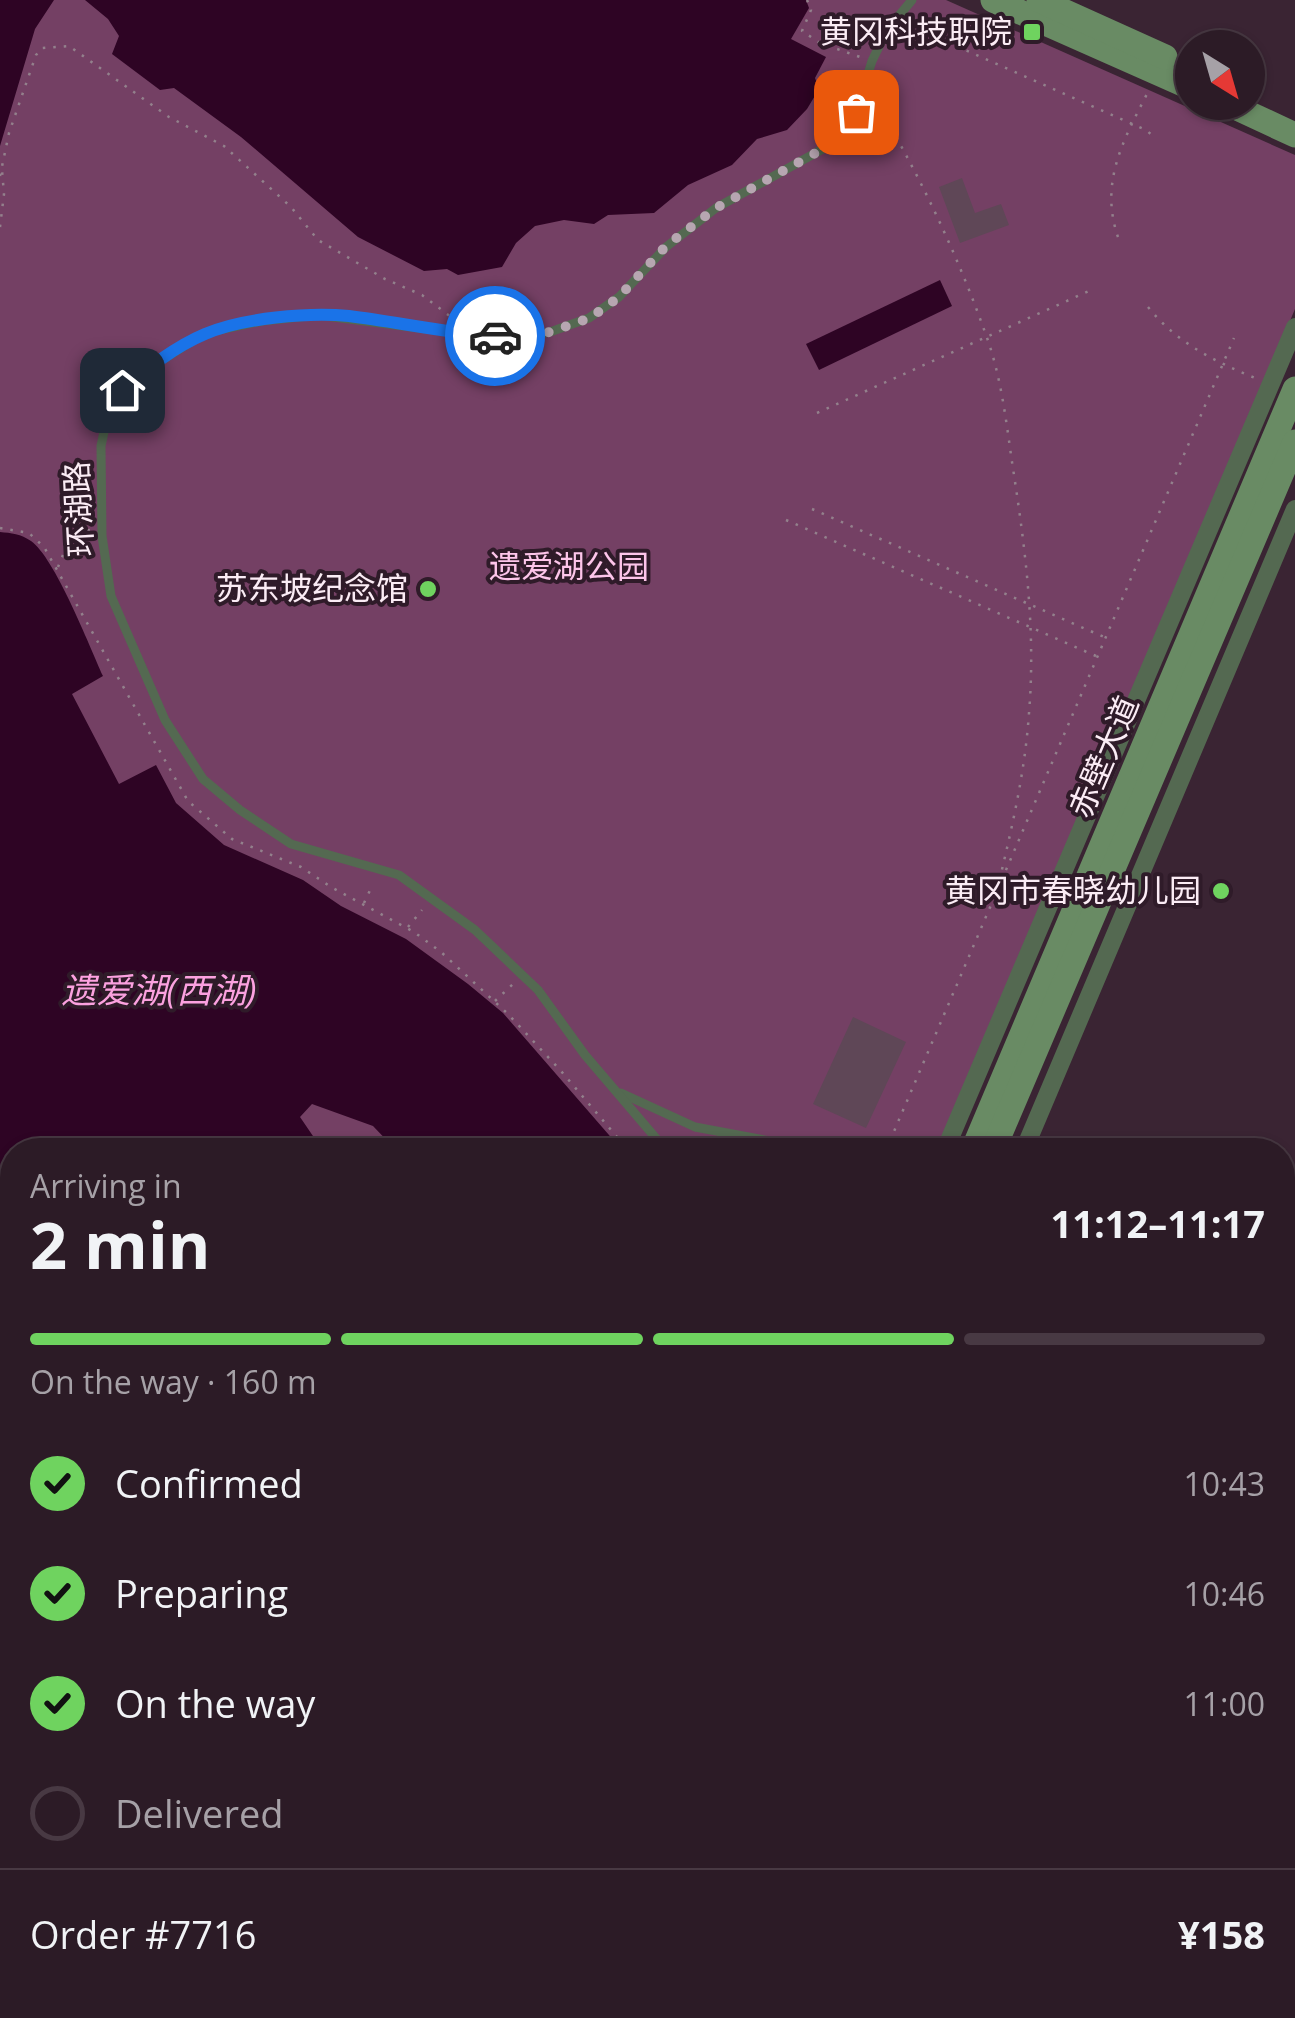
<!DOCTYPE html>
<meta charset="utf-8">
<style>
body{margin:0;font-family:"Open Sans","Noto Sans SC",sans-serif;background:#34242e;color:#f1f3f6;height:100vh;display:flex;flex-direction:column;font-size:38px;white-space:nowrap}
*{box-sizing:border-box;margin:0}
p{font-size:32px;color:#a6a1a7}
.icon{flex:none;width:55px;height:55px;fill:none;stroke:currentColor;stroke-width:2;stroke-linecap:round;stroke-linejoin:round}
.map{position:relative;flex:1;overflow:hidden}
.sheet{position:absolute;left:0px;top:1138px;width:1295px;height:882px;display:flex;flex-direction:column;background:#2c1b26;border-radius:40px 40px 0 0;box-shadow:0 2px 8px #0004,0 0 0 2px #483943}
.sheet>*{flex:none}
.needle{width:65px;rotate:143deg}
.fabs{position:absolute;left:1175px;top:30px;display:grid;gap:20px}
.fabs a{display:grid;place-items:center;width:90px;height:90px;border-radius:50%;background:#2c1b26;box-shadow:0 2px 8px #0004,0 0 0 2px #483943;font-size:50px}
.pin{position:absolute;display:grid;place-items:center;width:85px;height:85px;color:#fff;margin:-42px;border-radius:20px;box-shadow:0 5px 15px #0006}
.courier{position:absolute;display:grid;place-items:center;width:100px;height:100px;margin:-50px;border:8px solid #1a73e8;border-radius:50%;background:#fff;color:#222;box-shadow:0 2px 12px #0007}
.overview em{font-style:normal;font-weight:700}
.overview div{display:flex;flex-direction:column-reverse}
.overview{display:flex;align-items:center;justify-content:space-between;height:170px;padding:0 30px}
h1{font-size:65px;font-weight:700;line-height:75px}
.bar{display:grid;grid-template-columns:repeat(4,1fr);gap:15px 10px;align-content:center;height:120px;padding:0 30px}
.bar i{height:12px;border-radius:8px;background:#483943}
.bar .selected{background:#6fd35f}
.bar p{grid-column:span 4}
.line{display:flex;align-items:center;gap:25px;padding:0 30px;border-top:2px solid #483943}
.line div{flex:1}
ol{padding:0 30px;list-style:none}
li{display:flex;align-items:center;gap:30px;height:110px}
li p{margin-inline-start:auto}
li .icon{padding:10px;border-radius:50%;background:#6fd35f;color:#111;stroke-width:4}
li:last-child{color:#a6a1a7}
li i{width:55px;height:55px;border:5px solid #483943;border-radius:50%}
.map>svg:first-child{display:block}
.green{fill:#744064}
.water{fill:#2e0424}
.building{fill:#5f4757}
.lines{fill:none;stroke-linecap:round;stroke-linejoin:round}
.path{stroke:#93808c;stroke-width:2.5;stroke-dasharray:2.5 8;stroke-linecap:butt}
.service{stroke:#546951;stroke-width:9}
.minor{stroke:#546951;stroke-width:18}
.tertiary{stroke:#546951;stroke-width:22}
.secondary{stroke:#698b64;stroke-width:25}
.done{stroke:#b7a6b1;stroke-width:10;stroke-dasharray:0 18}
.route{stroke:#1a73e8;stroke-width:12}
.poi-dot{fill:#6fd35f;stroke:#2f1b29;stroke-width:4}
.labels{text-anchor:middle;stroke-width:8;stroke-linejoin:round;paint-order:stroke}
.poi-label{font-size:32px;fill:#fbecf5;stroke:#2f1b29;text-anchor:end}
.street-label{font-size:32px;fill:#fbecf5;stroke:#2f1b29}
.park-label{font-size:32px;fill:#fdc5ea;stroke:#2f1b29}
.water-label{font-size:35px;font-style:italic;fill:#fba1df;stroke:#2f1b29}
</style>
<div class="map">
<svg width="1295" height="2018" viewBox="0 0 1295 2018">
<rect width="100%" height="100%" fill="#3a2433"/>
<g class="green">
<polygon points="0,0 946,0 1295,155 1295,309 938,1150 12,1150 12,1645 0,1624"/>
<polygon points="254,2008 575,2008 570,2018 274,2018"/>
</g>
<g class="water">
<polygon points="0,0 54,0 35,29 0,146"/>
<polygon points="85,0 806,0 809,8 791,39 826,57 815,78 819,89 807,109 787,130 757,139 732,165 688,185 654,213 608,215 594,224 564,220 535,226 516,243 502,267 458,275 447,269 424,271 358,237 241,137 174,88 160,90 112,54 119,36 108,19"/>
<polygon points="940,280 952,306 819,370 806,344"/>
<path d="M0,532C11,533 21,534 31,541C55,558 89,645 103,676L72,694L119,784L156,765L176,803L224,845L303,880L341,906L406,939L468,984L503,1013L622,1150H396L373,1126L312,1104L300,1117L315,1139L334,1150H12V1260L0,1254Z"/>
</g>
<g class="building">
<polygon points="962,178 975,213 1001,204 1009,225 960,243 939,187"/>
<polygon points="853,1017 906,1042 866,1128 813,1104"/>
</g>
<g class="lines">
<g class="path">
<polyline points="807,0 811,10 802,31 820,43 860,57"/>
<polyline points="909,25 1146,130 1153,136"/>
<path d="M875,101C919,173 958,256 986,335C1001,376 1006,420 1012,462C1025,546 1036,629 1029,713C1025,772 1012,828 998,886"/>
<polyline points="0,176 9,133 36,55 42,48 69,46 169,117 224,146 291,207 318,240 385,279 422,295 455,320"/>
<polyline points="0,227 4,194 2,170"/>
<path d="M1118,237C1099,182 1124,139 1148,92"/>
<path d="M1148,307C1177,343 1214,361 1255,378"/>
<polyline points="817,413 1089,291"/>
<polyline points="812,509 1104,637"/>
<polyline points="786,520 1096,656"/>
<polyline points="0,528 29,533 44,547 188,801 232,839 301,867 331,887 414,932 441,952 508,1014 561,1071 628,1150"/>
<polyline points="58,567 72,533 90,530"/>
<polyline points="364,903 373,884"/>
<polyline points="408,927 422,910"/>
<polyline points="495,1001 514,983"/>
<polyline points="626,1146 639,1135"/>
<polyline points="886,1150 1234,338"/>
</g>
<g class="service">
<polyline points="621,1093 695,1127 818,1150"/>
<polyline points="666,1150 585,1055 538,990 475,930 399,875 291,844 240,810 203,779 165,720 111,596 102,536 101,446 107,418 122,391 145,371 205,333 262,321 318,315 457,333 528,336 550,332 589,318 619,297 666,247 716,208 839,140 856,112 872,61 887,30 912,0"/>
<polyline points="0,1298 12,1326"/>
<polyline points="1282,1923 1295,1932"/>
<polyline points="370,2008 386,2018"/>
<polyline points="1035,2008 1046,2018"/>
<polyline points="503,2018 508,2008"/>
</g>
<g class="minor">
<polyline points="945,1150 1295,327"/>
<polyline points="1024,1150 1295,509"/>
<polyline points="577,2018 581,2008"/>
<polyline points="654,2018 659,2008"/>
</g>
<polyline class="tertiary" points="1282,1343 1295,1348"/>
<g class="secondary">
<polyline points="993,0 1192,88"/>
<polyline points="1039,0 1165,57"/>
<polyline points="1224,102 1295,135"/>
<polyline points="973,1150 1295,389"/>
<polyline points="993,1150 1295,442"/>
<polyline points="604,2018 609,2008"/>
<polyline points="624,2018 629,2008"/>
</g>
</g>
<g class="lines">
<polyline class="done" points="495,336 528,336 550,332 590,318 619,297 666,246 716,208 839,140 856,112"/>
<path class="route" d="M122,390C147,369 174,347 205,334C242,318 309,312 349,316C398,322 446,333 495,336"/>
</g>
<g class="poi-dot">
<rect x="1022" y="22" width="20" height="20" rx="5"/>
<circle cx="428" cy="589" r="10"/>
<circle cx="1221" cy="891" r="10"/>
</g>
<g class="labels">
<g class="poi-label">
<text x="1012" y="43">黄冈科技职院</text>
<text x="408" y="600">苏东坡纪念馆</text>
<text x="1201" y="902">黄冈市春晓幼儿园</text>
</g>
<g class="street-label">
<text transform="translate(79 509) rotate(-93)" y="11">环湖路</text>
<text transform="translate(1104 757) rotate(-67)" y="11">赤壁大道</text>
</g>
<g class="park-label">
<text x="569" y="578">遗爱湖公园</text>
</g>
<g class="water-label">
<text x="159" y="1003">遗爱湖(西湖)</text>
</g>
</g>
</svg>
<div class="fabs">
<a><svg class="needle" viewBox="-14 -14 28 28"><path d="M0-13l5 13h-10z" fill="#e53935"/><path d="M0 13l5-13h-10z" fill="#a6a1a7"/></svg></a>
</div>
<div class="pin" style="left:856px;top:112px;background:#ea580c"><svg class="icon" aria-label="bag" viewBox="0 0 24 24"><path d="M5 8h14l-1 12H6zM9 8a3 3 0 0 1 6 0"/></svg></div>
<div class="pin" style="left:122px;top:390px;background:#1f2937"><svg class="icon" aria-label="home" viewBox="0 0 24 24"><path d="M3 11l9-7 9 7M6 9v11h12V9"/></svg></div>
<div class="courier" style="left:495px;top:336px"><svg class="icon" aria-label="car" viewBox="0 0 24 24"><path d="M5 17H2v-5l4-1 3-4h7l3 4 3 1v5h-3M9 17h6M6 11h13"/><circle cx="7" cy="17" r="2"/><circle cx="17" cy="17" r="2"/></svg></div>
<section class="sheet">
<div class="overview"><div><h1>2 min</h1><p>Arriving in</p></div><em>11:12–11:17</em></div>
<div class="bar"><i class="selected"></i><i class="selected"></i><i class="selected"></i><i></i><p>On the way · 160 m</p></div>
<ol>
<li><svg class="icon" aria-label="check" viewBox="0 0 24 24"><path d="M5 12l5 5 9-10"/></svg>Confirmed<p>10:43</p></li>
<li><svg class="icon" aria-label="check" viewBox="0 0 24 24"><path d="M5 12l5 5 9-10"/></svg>Preparing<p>10:46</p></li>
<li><svg class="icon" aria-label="check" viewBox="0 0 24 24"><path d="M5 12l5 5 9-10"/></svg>On the way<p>11:00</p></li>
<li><i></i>Delivered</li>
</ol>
<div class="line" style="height:130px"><div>Order #7716</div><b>¥158</b></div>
</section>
</div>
